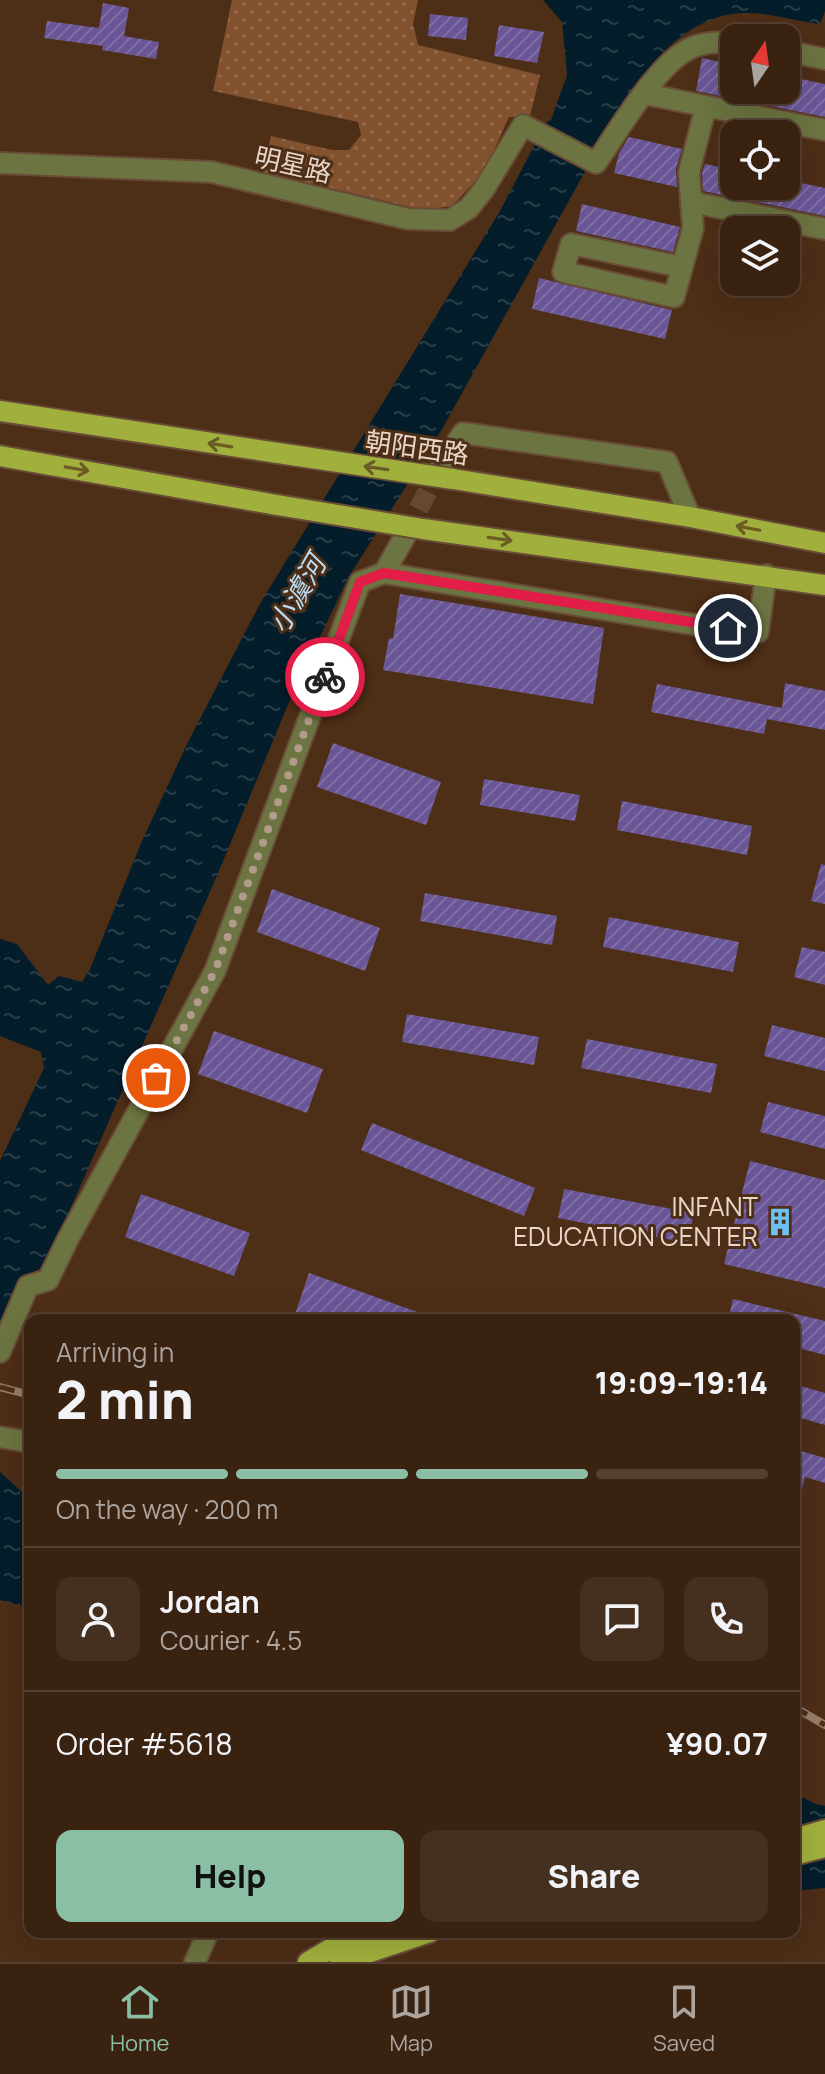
<!DOCTYPE html>
<meta charset="utf-8">
<style>
body{margin:0;font-family:Manrope,"Noto Sans SC",sans-serif;background:#452f1f;color:#f1f3f6;height:100vh;display:flex;flex-direction:column;font-size:30px;white-space:nowrap}
*{box-sizing:border-box;margin:0}
p{font-size:26px;color:#aba49f}
.icon{flex:none;width:44px;height:44px;fill:none;stroke:currentColor;stroke-width:2;stroke-linecap:round;stroke-linejoin:round}
.map{position:relative;flex:1;overflow:hidden}
.sheet{position:absolute;left:24px;top:1314px;width:776px;height:624px;display:flex;flex-direction:column;background:#3a2211;border-radius:16px;box-shadow:0 8px 32px #0002,0 0 0 2px #543f31}
.sheet>*{flex:none}
.needle{width:52px;rotate:13deg}
.fabs{position:absolute;left:720px;top:24px;display:grid;gap:16px}
.fabs a{display:grid;place-items:center;width:80px;height:80px;border-radius:16px;background:#3a2211;box-shadow:0 8px 32px #0002,0 0 0 2px #543f31;font-size:40px}
.pin{position:absolute;display:grid;place-items:center;width:68px;height:68px;color:#fff;margin:-34px;border:4px solid #fff;border-radius:50%;box-shadow:0 2px 8px #0007}
.courier{position:absolute;display:grid;place-items:center;width:80px;height:80px;margin:-40px;border:6px solid #e11d48;border-radius:50%;background:#fff;color:#222;box-shadow:0 2px 10px #0007}
.overview em{font-style:normal;font-weight:800}
.overview div{display:flex;flex-direction:column-reverse}
.overview{display:flex;align-items:center;justify-content:space-between;height:136px;padding:0 32px}
h1{font-size:52px;font-weight:800;line-height:60px}
.bar{display:grid;grid-template-columns:repeat(4,1fr);gap:12px 8px;align-content:center;height:96px;padding:0 32px}
.bar i{height:10px;border-radius:6px;background:#543f31}
.bar .on{background:#8abfa5}
.bar p{grid-column:span 4}
.line{display:flex;align-items:center;gap:20px;padding:0 32px;border-top:2px solid #543f31}
.line div{flex:1}
.round{display:grid;place-items:center;flex:none;width:84px;height:84px;border-radius:16px;background:#452f1f}
.primary-button{display:flex;gap:16px;margin-top:auto;padding:16px 32px}
.primary-button a{flex:1;height:92px;border-radius:16px;background:#8abfa5;color:#111;font-size:32px;font-weight:800;line-height:92px;text-align:center}
.primary-button a+a{background:#452f1f;color:#f1f3f6}
.menu{display:flex;justify-content:space-around;align-items:center;height:112px;border-top:2px solid #543f31;background:#3a2211;font-size:22px;color:#aba49f}
.menu a{display:grid;justify-items:center;gap:4px}
.menu .on{color:#8abfa5}
.map>svg:first-child{display:block}
.park{fill:url(#park-dots)}
.water{fill:url(#water-ripples)}
.building{fill:url(#building-hatch)}
.lines{fill:none;stroke-linecap:round;stroke-linejoin:round}
.minor-tunnel{stroke:#654732;stroke-width:20;stroke-dasharray:20 10;stroke-linecap:butt}
.minor-casing{stroke:#694c37;stroke-width:24}
.major-casing{stroke:#694c37;stroke-width:24}
.minor{stroke:#6c7441;stroke-width:20}
.major{stroke:#a1b03d;stroke-width:20}
.rail-casing{stroke:#977d6a;stroke-width:8}
.rail{stroke:#4d2e17;stroke-width:5;stroke-dasharray:15;stroke-linecap:butt}
.major-bridge-casing{stroke:#694c37;stroke-width:24;stroke-linecap:butt}
.major-bridge{stroke:#a1b03d;stroke-width:20}
.oneway{stroke:#6a5c24}
.done{stroke:#b39b8a;stroke-width:8;stroke-dasharray:0 14.4}
.route{stroke:#e11d48;stroke-width:10}
.labels{text-anchor:middle;stroke-width:6;stroke-linejoin:round;paint-order:stroke}
.street-label{font-size:26px;fill:#ead6c8;stroke:#4d2e17}
.poi-label{font-size:26px;fill:#ead6c8;stroke:#4d2e17;text-anchor:end}
.water-label{font-size:28px;font-style:italic;fill:#b7ddf6;stroke:#4d2e17}
</style>
<div class="map">
<svg width="825" height="1962" viewBox="0 0 825 1962">
<defs>
<pattern id="park-dots" width="8" height="8" patternUnits="userSpaceOnUse" patternTransform="scale(2)"><rect width="8" height="8" fill="#82522e"/><path d="M2 2h.1M6 6h.1" fill="none" stroke="#946a4b" stroke-width="1.8" stroke-linecap="round"/></pattern>
<pattern id="water-ripples" width="26" height="14" patternUnits="userSpaceOnUse" patternTransform="scale(2)"><rect width="26" height="14" fill="#041d2b"/><path d="M2 4q2-2 4 0t4 0M15 11q2-2 4 0t4 0" fill="none" stroke="#293d48"/></pattern>
<pattern id="building-hatch" width="6" height="6" patternUnits="userSpaceOnUse" patternTransform="scale(2)"><rect width="6" height="6" fill="#6a5697"/><path d="M-1 1l2-2M0 6l6-6M5 7l2-2" fill="none" stroke="#7f6ea4"/></pattern>
</defs>
<rect width="100%" height="100%" fill="#4d2e17"/>
<polygon class="park" points="232,0 418,0 413,24 418,45 540,75 530,116 509,117 484,172 452,206 423,210 263,172 271,136 332,150 349,150 361,135 358,122 213,91"/>
<g class="water">
<path d="M543,0H825V11L820,24C796,21 770,13 746,13C672,13 627,97 593,152L544,124L551,120L567,75L562,22Z"/>
<polygon points="535,144 586,170 441,431 348,578 290,700 216,878 68,1214 40,1269 18,1279 10,1317 0,1333 0,1161 44,1068 41,1052 0,1036 0,939 17,944 48,985 59,976 82,982 90,969 142,841 189,740 261,602 500,211"/>
<polygon points="0,1472 30,1499 30,1608 0,1600"/>
<polygon points="794,1793 816,1804 825,1806 825,1888 794,1891"/>
</g>
<g class="building">
<polygon points="103,3 129,8 124,36 159,42 156,59 102,50 103,46 44,38 47,21 99,28"/>
<polygon points="430,14 468,18 466,40 428,36"/>
<polygon points="499,25 544,32 537,63 494,56"/>
<polygon points="702,58 734,65 734,90 786,90 786,76 825,84 825,117 696,91"/>
<polygon points="629,137 682,149 676,169 677,187 614,173 619,153"/>
<polygon points="705,164 734,170 734,186 786,186 786,180 825,188 825,216 703,191 702,173"/>
<polygon points="582,204 680,227 673,252 576,231"/>
<polygon points="539,278 672,310 665,339 532,309"/>
<polygon points="400,594 604,628 593,704 383,670 389,638 393,639"/>
<polygon points="785,683 825,691 825,730 767,719 764,734 651,712 657,684 782,708"/>
<polygon points="333,743 441,782 426,825 317,787"/>
<polygon points="484,779 580,795 575,821 480,805"/>
<polygon points="622,801 752,826 747,855 617,830"/>
<polygon points="821,864 825,865 825,904 811,901"/>
<polygon points="272,889 380,928 365,971 257,932"/>
<polygon points="425,893 557,916 552,945 420,921"/>
<polygon points="609,917 739,942 733,972 603,947"/>
<polygon points="802,947 825,952 825,985 794,977"/>
<polygon points="407,1014 539,1037 534,1065 402,1042"/>
<polygon points="772,1025 825,1038 825,1071 764,1056"/>
<polygon points="214,1031 323,1069 307,1113 198,1074"/>
<polygon points="587,1039 717,1064 711,1093 581,1068"/>
<polygon points="768,1102 825,1116 825,1149 760,1132"/>
<polygon points="372,1123 535,1188 524,1216 361,1150"/>
<polygon points="750,1161 825,1180 825,1288 724,1264"/>
<polygon points="564,1189 694,1213 688,1243 558,1218"/>
<polygon points="141,1194 250,1233 234,1276 125,1237"/>
<polygon points="309,1273 434,1318 434,1320 303,1320 294,1317"/>
<polygon points="733,1299 825,1321 825,1355 794,1347 794,1320 728,1320"/>
<polygon points="794,1384 825,1393 825,1425 794,1416"/>
<polygon points="794,1449 825,1458 825,1483 805,1477 799,1501 794,1500"/>
</g>
<g class="lines">
<polyline class="minor-tunnel" points="405,536 441,465"/>
<defs>
<g id="minor">
<polyline points="786,51 825,59"/>
<polyline points="645,94 825,130"/>
<path d="M0,163L212,172L408,219L450,220L469,208L484,189L523,125L596,163C618,132 657,63 691,48C704,42 720,42 734,42"/>
<polyline points="691,202 825,229"/>
<polyline points="682,267 571,244 563,272 674,297 693,228 689,172 706,106"/>
<polyline points="441,465 463,433 667,462 690,517"/>
<polyline points="384,573 405,536"/>
<polyline points="0,1352 28,1286 48,1280 68,1239 215,971 360,582 384,573 697,625 758,632 766,575"/>
<polyline points="0,1437 30,1442"/>
<polyline points="195,1962 208,1932"/>
</g>
<g id="major">
<polyline points="0,411 298,456"/>
<polyline points="0,456 277,505"/>
<polyline points="453,479 690,517 825,543"/>
<polyline points="423,529 825,585"/>
<polyline points="794,1839 825,1830"/>
<polyline points="794,1855 825,1847"/>
<polyline points="308,1962 330,1949 378,1932"/>
<polyline points="340,1962 430,1932"/>
</g>
</defs>
<use href="#minor" class="minor-casing"/>
<use href="#major" class="major-casing"/>
<use href="#minor" class="minor"/>
<use href="#major" class="major"/>
<defs>
<g id="rail">
<polyline points="0,1387 30,1395"/>
<polyline points="794,1707 825,1725"/>
</g>
</defs>
<use href="#rail" class="rail-casing"/>
<use href="#rail" class="rail"/>
<defs>
<g id="major-bridge">
<polyline points="298,456 453,479"/>
<polyline points="277,505 423,529"/>
</g>
</defs>
<use href="#major-bridge" class="major-bridge-casing"/>
<use href="#major-bridge" class="major-bridge"/>
</g>
<defs><path id="oneway-shaft" d="M-6 0H5M1.5-3L5.5 0L1.5 3" fill="none" stroke-width="1.6" stroke-linecap="round" stroke-linejoin="round" transform="scale(2)"/></defs>
<g class="oneway">
<use href="#oneway-shaft" transform="translate(220 445) rotate(-171)"/>
<use href="#oneway-shaft" transform="translate(376 468) rotate(-172)"/>
<use href="#oneway-shaft" transform="translate(77 469) rotate(10)"/>
<use href="#oneway-shaft" transform="translate(748 528) rotate(-169)"/>
<use href="#oneway-shaft" transform="translate(500 539) rotate(8)"/>
</g>
<g class="lines">
<polyline class="done" points="156,1078 215,971 325,677"/>
<polyline class="route" points="325,677 360,582 384,573 728,628"/>
</g>
<defs>
<symbol id="building-bare" viewBox="-9 -9 18 18"><path d="M-4-6H4V6H1V3H-1V6H-4ZM-2.5-4.3h1.7v1.8h-1.7ZM.8-4.3h1.7v1.8H.8ZM-2.5-1h1.7V.8h-1.7ZM.8-1h1.7V.8H.8Z" fill="#6ec2f3" stroke="#4d2e17" stroke-width="2.5" paint-order="stroke"/></symbol>
</defs>
<g fill-rule="evenodd">
<use href="#building-bare" x="760" y="1202" width="40" height="40"/>
</g>
<g class="labels">
<g class="street-label">
<text transform="translate(293 165) rotate(13)" y="9">明星路</text>
<text transform="translate(417 448) rotate(8)" y="9">朝阳西路</text>
</g>
<g class="poi-label">
<text x="758" y="1216">INFANT<tspan x="758" dy="30">EDUCATION CENTER</tspan></text>
</g>
<g class="water-label">
<text transform="translate(297 594) rotate(-60)" y="10">小澞河</text>
</g>
</g>
</svg>
<div class="fabs">
<a><svg class="needle" viewBox="-14 -14 28 28"><path d="M0-13l5 13h-10z" fill="#e53935"/><path d="M0 13l5-13h-10z" fill="#aba49f"/></svg></a>
<a><svg class="icon" aria-label="locate" viewBox="0 0 24 24"><circle cx="12" cy="12" r="6"/><path d="M12 2v4M12 18v4M2 12h4M18 12h4"/></svg></a>
<a><svg class="icon" aria-label="layers" viewBox="0 0 24 24"><path d="M12 4l9 5-9 5-9-5zM3 14l9 5 9-5"/></svg></a>
</div>
<div class="pin" style="left:156px;top:1078px;background:#ea580c"><svg class="icon" aria-label="bag" viewBox="0 0 24 24"><path d="M5 8h14l-1 12H6zM9 8a3 3 0 0 1 6 0"/></svg></div>
<div class="pin" style="left:728px;top:628px;background:#1f2937"><svg class="icon" aria-label="home" viewBox="0 0 24 24"><path d="M3 11l9-7 9 7M6 9v11h12V9"/></svg></div>
<div class="courier" style="left:325px;top:677px"><svg class="icon" aria-label="bike" viewBox="0 0 24 24"><circle cx="6" cy="16" r="4"/><circle cx="18" cy="16" r="4"/><path d="M6 16l4-8h5l3 8M10 8l3 8H6M13 5h3"/></svg></div>
<section class="sheet">
<div class="overview"><div><h1>2 min</h1><p>Arriving in</p></div><em>19:09–19:14</em></div>
<div class="bar"><i class="on"></i><i class="on"></i><i class="on"></i><i></i><p>On the way · 200 m</p></div>
<div class="line" style="height:144px"><a class="round"><svg class="icon" aria-label="person" viewBox="0 0 24 24"><circle cx="12" cy="8" r="4"/><path d="M4 21q1-7 8-7t8 7"/></svg></a><div><b>Jordan</b><p>Courier · 4.5</p></div><a class="round"><svg class="icon" aria-label="chat" viewBox="0 0 24 24"><path d="M4 5h16v11H9l-5 4z"/></svg></a><a class="round"><svg class="icon" aria-label="phone" viewBox="0 0 24 24"><path d="M5 4h4l2 5-3 2q2 4 5 5l2-3 5 2v4C11 20 4 13 5 4z"/></svg></a></div>
<div class="line" style="height:104px"><div>Order #5618</div><b>¥90.07</b></div>
<div class="primary-button"><a>Help</a><a>Share</a></div>
</section>
</div>
<nav class="menu">
<a class="on"><svg class="icon" aria-label="home" viewBox="0 0 24 24"><path d="M3 11l9-7 9 7M6 9v11h12V9"/></svg>Home</a>
<a><svg class="icon" aria-label="map" viewBox="0 0 24 24"><path d="M3 6l6-2 6 2 6-2v14l-6 2-6-2-6 2zM9 4v14M15 6v14"/></svg>Map</a>
<a><svg class="icon" aria-label="saved" viewBox="0 0 24 24"><path d="M7 4h10v16l-5-4-5 4z"/></svg>Saved</a>
</nav>
